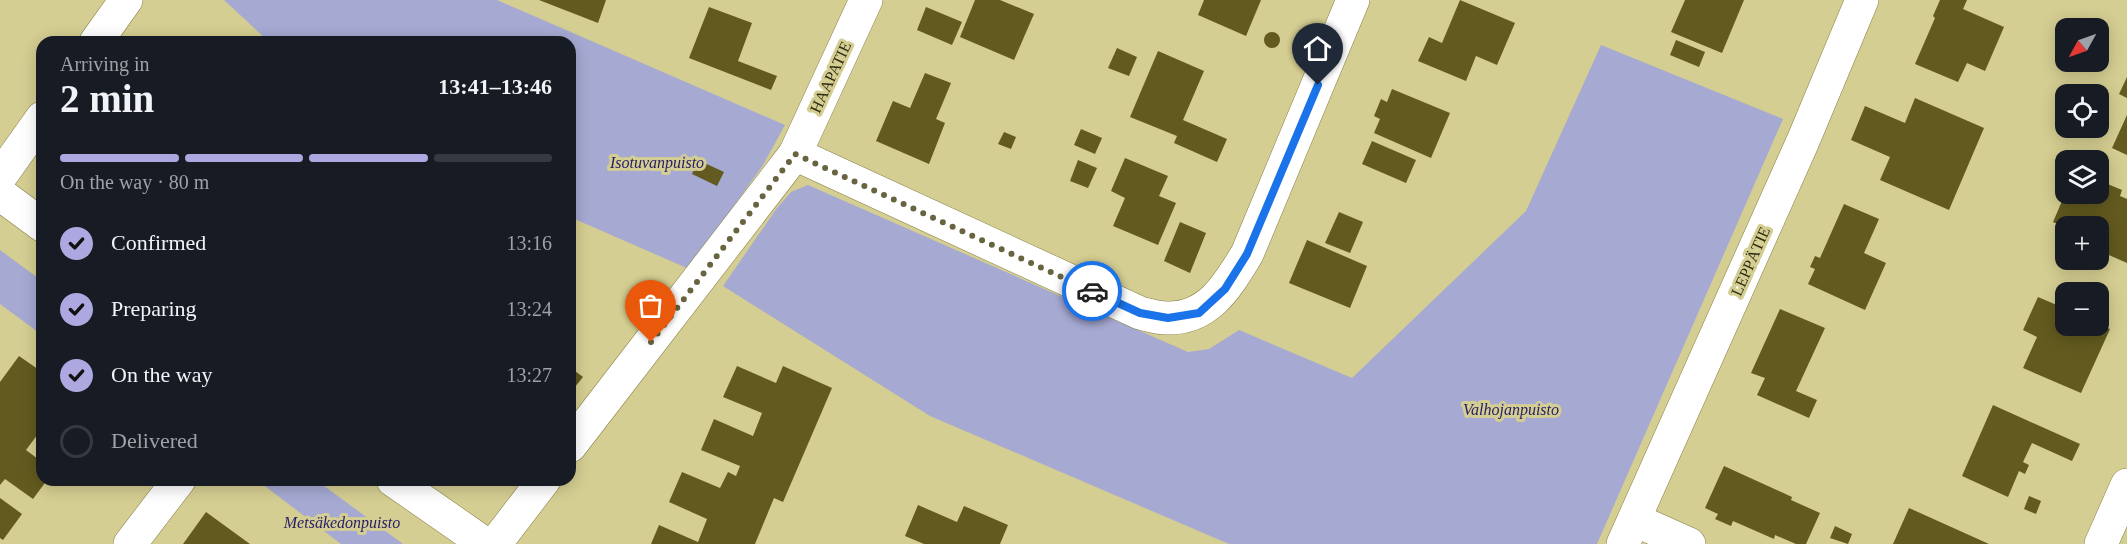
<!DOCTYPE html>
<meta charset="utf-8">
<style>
body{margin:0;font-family:"Times New Roman",serif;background:#242831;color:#f1f3f6;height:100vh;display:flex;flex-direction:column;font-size:22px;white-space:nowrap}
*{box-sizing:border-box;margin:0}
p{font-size:20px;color:#9ea1a6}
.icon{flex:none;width:33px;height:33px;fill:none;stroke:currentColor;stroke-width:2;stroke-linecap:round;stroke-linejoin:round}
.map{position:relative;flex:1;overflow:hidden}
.drawer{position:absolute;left:36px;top:36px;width:540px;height:450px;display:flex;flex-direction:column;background:#171b24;border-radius:18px;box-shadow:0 3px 15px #0003}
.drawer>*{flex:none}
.needle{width:39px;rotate:230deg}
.tools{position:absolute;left:2055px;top:18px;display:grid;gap:12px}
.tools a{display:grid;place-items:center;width:54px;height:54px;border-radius:12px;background:#171b24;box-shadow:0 3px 15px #0003;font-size:30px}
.pin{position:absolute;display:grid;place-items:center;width:51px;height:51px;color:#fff;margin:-62px -26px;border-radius:50% 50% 50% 0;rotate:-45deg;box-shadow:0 0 6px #0007}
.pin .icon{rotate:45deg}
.courier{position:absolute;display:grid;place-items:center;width:60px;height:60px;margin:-30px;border:4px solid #1a73e8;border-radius:50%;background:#fff;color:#222;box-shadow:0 2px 8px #0007}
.head em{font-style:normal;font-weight:600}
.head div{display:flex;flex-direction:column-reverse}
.head{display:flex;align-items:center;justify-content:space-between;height:102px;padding:0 24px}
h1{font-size:39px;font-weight:600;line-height:45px}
.bar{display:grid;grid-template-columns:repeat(4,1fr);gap:9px 6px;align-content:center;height:72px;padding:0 24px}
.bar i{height:8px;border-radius:4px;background:#363941}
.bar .on{background:#ada8e0}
.bar p{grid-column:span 4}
ol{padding:0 24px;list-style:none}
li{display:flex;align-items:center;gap:18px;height:66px}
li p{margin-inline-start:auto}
li .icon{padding:6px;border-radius:50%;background:#ada8e0;color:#111;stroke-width:4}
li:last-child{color:#9ea1a6}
li i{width:33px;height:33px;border:3px solid #363941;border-radius:50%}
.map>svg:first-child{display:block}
.green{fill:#a6a9d2}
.building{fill:#625a1f}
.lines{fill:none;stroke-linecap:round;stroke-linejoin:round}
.street-casing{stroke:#867f45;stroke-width:34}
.secondary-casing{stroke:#867f45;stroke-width:34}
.street{stroke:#fff;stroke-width:33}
.secondary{stroke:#fff;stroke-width:33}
.done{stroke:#68643f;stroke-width:6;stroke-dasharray:0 10.8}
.route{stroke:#1a73e8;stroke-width:8}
.labels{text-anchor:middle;stroke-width:6;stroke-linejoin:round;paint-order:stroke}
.street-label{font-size:16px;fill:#2e2b13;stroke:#d5ce92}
.park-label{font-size:16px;font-style:italic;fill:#292167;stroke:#d5ce92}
</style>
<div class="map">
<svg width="2127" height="544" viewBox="0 0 2127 544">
<rect width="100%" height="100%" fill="#d5ce92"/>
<g class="green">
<polygon points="224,0 497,0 785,125 763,165 689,269 570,217 570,42 269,42"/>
<polygon points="1601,45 1783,119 1597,544 1229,544 930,416 723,286 777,208 791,192 808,185 1188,352 1209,349 1239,330 1352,378 1526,211"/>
<polygon points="0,250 42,281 42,335 0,304"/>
<polygon points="257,480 316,480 403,544 341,544"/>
</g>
<g class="building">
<polygon points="539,0 606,0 598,23"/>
<polygon points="975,0 1000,0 1034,14 1014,60 960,37"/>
<polygon points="1204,0 1261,0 1246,36 1198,15"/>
<polygon points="1460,0 1515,23 1497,65 1476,56 1466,81 1418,61 1429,37 1442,43"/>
<polygon points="1685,0 1744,0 1722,53 1671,32"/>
<polygon points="1940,0 1967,0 1963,9 2004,27 1985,71 1967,63 1958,82 1915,64 1935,18 1933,16"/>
<polygon points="709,7 752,23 738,61 777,76 771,90 689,58"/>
<polygon points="926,7 962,22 952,45 917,30"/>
<circle cx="1272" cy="40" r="8"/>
<polygon points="1676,40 1705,52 1699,67 1670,55"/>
<polygon points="1117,48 1137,57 1129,76 1108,68"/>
<polygon points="1158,51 1204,71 1183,120 1227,139 1217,162 1174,143 1177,136 1130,117"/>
<polygon points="925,73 951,83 936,119 945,123 929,164 876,141 893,101 910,108"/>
<polygon points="2127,77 2127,98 2119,94"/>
<polygon points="1392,89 1450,113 1431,158 1374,133 1380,119 1374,116 1381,99 1387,102"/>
<polygon points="1915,98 1984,128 1949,210 1880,180 1890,157 1851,140 1865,106 1905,123"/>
<polygon points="2127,115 2127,155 2112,148"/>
<polygon points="1081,129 1102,138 1095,154 1074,145"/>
<polygon points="1004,132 1016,137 1011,149 998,144"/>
<polygon points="1372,141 1416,160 1406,183 1362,164"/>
<polygon points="1125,158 1168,176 1159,196 1176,203 1158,245 1113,226 1125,198 1111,191"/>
<polygon points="698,160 724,172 717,186 692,174"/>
<polygon points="1078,160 1097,168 1088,188 1070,181"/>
<polygon points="2098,180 2122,190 2120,196 2127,199 2127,263 2102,252 2105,245 2098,242 2098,226 2066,228 2053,222 2065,194 2098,194"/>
<polygon points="1844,204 1879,219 1864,253 1886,263 1865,310 1808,284 1815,269 1810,267 1815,256 1820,258"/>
<polygon points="1339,212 1363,222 1350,253 1325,243"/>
<polygon points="1180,222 1206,233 1190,273 1164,261"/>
<polygon points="1307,240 1367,266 1350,308 1289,283"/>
<polygon points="2038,297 2066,309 2066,326 2098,326 2098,324 2110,329 2081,393 2023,368 2037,337 2023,330"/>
<polygon points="1780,309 1825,328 1796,391 1817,400 1809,418 1757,395 1765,378 1751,373"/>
<polygon points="19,356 42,372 42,437 38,434 26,450 42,462 42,480 47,480 33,499 5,479 0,485 0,382"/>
<polygon points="737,366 776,383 783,366 832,388 783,502 774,498 755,544 651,544 659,525 698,542 707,519 669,502 682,472 720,488 728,472 736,476 740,466 701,450 714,419 753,436 762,413 723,397"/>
<polygon points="575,371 583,377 575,387 570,383 570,378"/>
<polygon points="1993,405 2080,444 2072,461 2032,443 2023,462 2029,465 2025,474 2019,471 2008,497 1962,476"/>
<polygon points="1724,466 1792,497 1791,500 1820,513 1806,544 1796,544 1775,535 1774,539 1733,521 1731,526 1715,519 1718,514 1705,508"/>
<polygon points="2029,496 2041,501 2036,514 2024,509"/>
<polygon points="0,498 22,514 3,540 0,538"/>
<polygon points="918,505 957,522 964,506 1008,525 1000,544 924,544 905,536"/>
<polygon points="1909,508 1989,544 1893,544"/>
<polygon points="206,512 250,544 183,544"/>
<polygon points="1835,526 1852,534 1848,544 1830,538"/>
</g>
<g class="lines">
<defs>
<g id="street">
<path d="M795,154L1140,313C1148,315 1158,318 1167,318C1209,319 1228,285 1247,254L1353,0"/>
<polyline points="570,446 795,154 866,0"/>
<polyline points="1635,520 1689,544"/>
<polyline points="130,544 179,480"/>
<polyline points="495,544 544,480"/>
<polyline points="1623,544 1803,141 1862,0"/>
<polyline points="2101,544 2127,485"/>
</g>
<g id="secondary">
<polyline points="96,42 126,0"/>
<polyline points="0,177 42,118"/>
<polyline points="0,194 42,225"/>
<polyline points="393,480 485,544"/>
</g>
</defs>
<use href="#street" class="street-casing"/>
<use href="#secondary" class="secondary-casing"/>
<use href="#street" class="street"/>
<use href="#secondary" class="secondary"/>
</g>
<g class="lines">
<polyline class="done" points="651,342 795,154 1092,291"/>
<polyline class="route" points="1092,291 1140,313 1168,318 1199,313 1225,289 1247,254 1318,85"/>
</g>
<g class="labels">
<g class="street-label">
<text transform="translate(830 77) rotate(-65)" y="6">HAAPATIE</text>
<text transform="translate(1750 261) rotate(-66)" y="6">LEPPÄTIE</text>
</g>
<g class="park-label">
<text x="657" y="168">Isotuvanpuisto</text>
<text x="1511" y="415">Valhojanpuisto</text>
<text x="342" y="528">Metsäkedonpuisto</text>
</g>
</g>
</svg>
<div class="tools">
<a><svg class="needle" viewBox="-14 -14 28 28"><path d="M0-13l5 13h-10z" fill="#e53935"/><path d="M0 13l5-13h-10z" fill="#9ea1a6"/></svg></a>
<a><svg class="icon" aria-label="locate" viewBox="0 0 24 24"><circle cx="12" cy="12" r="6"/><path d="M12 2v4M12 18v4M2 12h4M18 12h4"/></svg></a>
<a><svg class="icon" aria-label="layers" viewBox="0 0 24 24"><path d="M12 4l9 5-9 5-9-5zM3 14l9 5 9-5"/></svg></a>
<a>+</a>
<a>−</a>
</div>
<div class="pin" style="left:651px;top:342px;background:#ea580c"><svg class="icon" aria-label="bag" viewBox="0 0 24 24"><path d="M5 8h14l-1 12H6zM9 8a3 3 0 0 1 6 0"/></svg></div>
<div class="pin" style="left:1318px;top:85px;background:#1f2937"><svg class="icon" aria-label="home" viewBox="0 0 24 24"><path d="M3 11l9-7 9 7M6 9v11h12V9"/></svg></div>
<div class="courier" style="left:1092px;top:291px"><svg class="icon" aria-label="car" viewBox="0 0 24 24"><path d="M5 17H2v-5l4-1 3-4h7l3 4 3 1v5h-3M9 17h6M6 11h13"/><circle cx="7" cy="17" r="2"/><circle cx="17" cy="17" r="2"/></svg></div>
<section class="drawer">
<div class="head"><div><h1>2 min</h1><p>Arriving in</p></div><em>13:41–13:46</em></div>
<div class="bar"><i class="on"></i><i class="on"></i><i class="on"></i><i></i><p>On the way · 80 m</p></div>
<ol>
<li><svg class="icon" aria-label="check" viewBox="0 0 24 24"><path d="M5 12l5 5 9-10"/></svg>Confirmed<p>13:16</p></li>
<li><svg class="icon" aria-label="check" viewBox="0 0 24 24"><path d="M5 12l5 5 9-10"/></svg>Preparing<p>13:24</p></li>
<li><svg class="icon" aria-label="check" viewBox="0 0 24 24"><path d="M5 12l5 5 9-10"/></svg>On the way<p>13:27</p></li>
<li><i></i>Delivered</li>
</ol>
</section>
</div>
